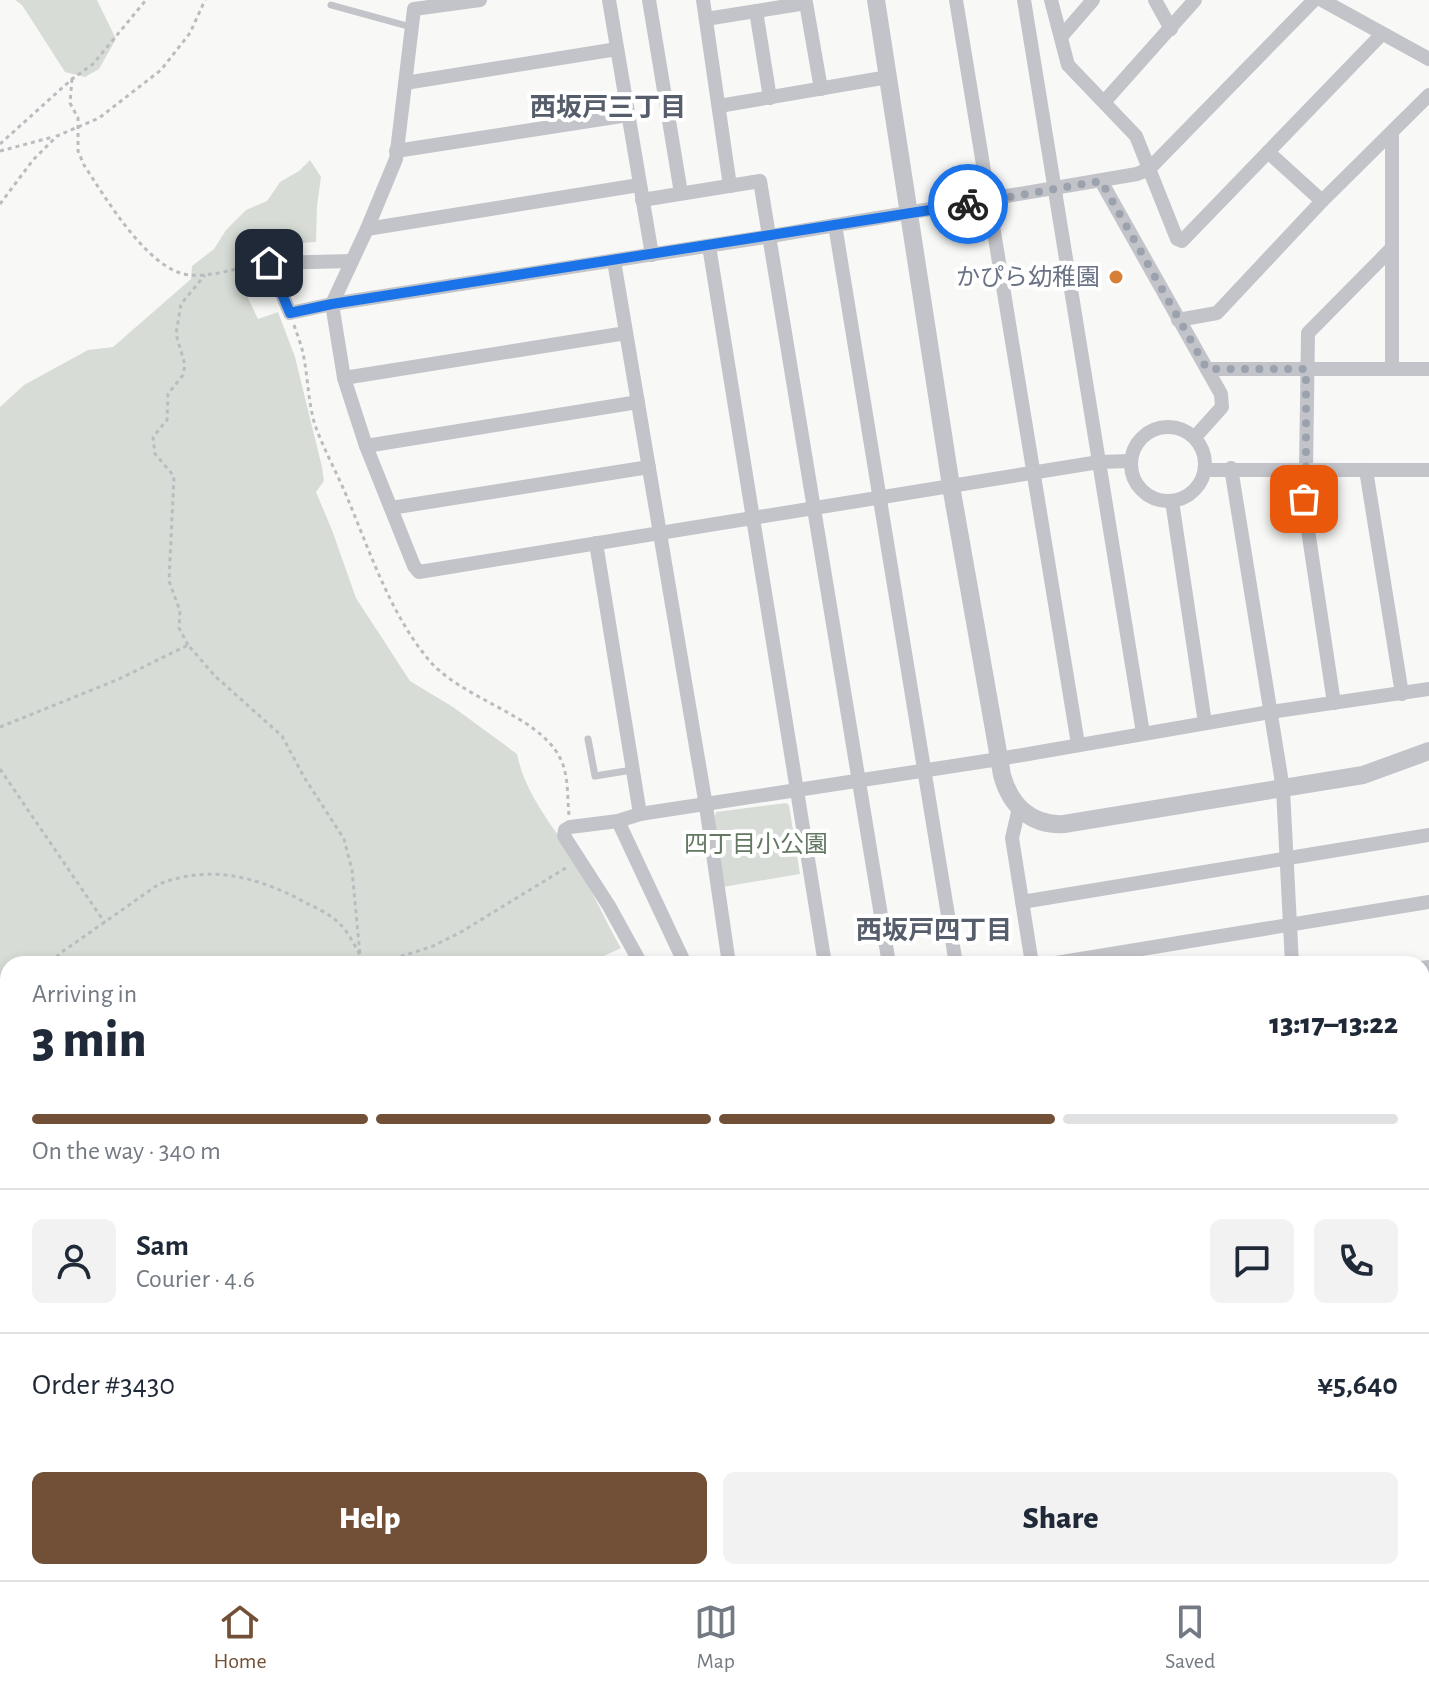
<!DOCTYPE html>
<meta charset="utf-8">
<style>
body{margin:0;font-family:"Alegreya Sans","Noto Sans JP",sans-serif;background:#f2f2f3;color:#1f2937;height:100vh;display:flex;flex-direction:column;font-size:30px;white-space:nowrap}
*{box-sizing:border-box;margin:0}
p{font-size:26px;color:#747a83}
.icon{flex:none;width:44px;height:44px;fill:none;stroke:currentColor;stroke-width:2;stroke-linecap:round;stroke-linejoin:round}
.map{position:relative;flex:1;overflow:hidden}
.drawer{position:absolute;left:0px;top:956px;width:1430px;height:624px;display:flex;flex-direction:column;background:#fff;border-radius:24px 24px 0 0;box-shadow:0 4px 12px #0003}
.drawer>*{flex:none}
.pin{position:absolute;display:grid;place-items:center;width:68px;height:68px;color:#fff;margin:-34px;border-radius:16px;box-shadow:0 4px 12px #0006}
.courier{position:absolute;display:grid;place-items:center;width:80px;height:80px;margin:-40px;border:6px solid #1a73e8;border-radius:50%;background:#fff;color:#222;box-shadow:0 2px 10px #0007}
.head em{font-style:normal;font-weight:800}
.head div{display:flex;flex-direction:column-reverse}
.head{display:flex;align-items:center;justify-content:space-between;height:136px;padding:0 32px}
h1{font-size:52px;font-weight:800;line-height:60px}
.bar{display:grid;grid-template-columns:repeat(4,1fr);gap:12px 8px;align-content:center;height:96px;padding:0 32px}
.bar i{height:10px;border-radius:6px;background:#e0e1e3}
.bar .on{background:#725037}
.bar p{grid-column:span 4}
.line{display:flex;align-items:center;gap:20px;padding:0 32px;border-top:2px solid #e0e1e3}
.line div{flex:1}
.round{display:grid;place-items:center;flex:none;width:84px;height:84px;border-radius:12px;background:#f2f2f3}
.action{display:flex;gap:16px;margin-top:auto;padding:16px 32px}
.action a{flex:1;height:92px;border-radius:12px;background:#725037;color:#fff;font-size:32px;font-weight:800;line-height:92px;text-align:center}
.action a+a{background:#f2f2f3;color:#1f2937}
.tabs{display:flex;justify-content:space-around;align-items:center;height:112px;border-top:2px solid #e0e1e3;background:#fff;font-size:22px;color:#747a83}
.tabs a{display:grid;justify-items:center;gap:4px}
.tabs .on{color:#725037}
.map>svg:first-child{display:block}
.green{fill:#d7ddd6}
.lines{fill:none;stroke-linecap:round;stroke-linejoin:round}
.path{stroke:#babcbf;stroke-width:3;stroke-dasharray:4 4;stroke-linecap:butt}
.service{stroke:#c2c4c9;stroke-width:7}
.minor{stroke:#c2c4c9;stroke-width:14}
.tertiary{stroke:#c2c4c9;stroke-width:18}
.done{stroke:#9ca2ad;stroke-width:8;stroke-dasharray:0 14.4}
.route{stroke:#1a73e8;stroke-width:10}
.poi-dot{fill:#d87f37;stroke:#fff;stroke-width:3}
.labels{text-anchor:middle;stroke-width:8;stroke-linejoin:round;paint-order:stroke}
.poi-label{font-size:24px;fill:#6a7385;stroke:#fff;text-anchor:end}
.park-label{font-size:24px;fill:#647864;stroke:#fff}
.neighbourhood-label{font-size:26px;font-weight:bold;fill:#575e6b;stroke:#fff}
</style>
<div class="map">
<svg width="1429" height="1580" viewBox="0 0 1429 1580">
<rect width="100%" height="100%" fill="#f8f9f6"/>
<g class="green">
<polygon points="15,0 97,0 116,39 99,69 85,77 65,72 22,5"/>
<path d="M310,160L321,177L317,206L316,242L267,245L251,254L248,298L258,319L278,312L295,357L322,467L324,481L316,492L332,530L356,598L410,681L453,707L517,754C527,802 561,833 583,875C596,899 607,924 621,948L587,964H8V1572H1422V1295L1429,1292V1580H0V407L24,385L88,350L113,347L191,279L192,266L214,249L226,230L246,210L267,201L280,182L299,171Z"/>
<polygon points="786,803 789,805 800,874 723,887 714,818 716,812"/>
</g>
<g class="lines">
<g class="path">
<path d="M72,79L70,103L78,118V151L84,165C105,197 149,272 190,275C212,277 235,268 258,265"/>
<polyline points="0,144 72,79 93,64 146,0"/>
<polyline points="0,151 53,137"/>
<polyline points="0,204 33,160 57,136 99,118 161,70 190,33 205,0"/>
<path d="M294,325C297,334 301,344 303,353C308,377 308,402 315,425C324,450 337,473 347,497C370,552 390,613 428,659C461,699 536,714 559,756C569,773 567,796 569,815"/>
<polyline points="188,645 179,628 180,611 169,581 174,476 155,454 153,437 167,420 168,394 183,375 185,365 176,334 181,304 205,275"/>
<polyline points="0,727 119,679 188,645 216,677 282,736 304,777 344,839 352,870 360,955"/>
<polyline points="0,769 105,923"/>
<path d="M52,964L59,954L159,884C211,864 259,877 306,903C317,908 329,914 338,922C349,932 358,951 364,964"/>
<polyline points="378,964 433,946 461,932 569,866"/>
<polyline points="0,1221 8,1212"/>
<polyline points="1422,1272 1429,1313"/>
<polyline points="0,1284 8,1287"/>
<polyline points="0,1320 8,1334"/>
<polyline points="1422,1401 1429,1397"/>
<polyline points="0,1525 8,1539"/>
<polyline points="25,1572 28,1577 35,1580"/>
<polyline points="167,1572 174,1580"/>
<polyline points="323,1572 328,1580"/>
<polyline points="799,1572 799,1580"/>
<polyline points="1109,1580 1138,1578 1139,1572"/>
</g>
<g class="service">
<polyline points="331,5 411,27"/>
<polyline points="588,739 595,776 632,770"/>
</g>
<g class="minor">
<polyline points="480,0 414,9 396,159 367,229 332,304 344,378 366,446 414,566 419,572 1099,462 1130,461"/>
<polyline points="609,0 652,255"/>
<polyline points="649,0 681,193"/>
<polyline points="703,0 730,186"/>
<polyline points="956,0 1078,744"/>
<polyline points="1024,0 1143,733"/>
<polyline points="1051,0 1068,65 1136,136 1177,239 1182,241 1381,35"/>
<polyline points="1155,0 1171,29"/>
<polyline points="1322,0 1429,59"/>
<polyline points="756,11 770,98"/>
<polyline points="706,19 806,3 821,89"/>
<polyline points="1061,37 1093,0"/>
<polyline points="405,83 617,49"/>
<polyline points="1105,101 1195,0"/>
<polyline points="719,106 888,77"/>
<polyline points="396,151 628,115"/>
<polyline points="1268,152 1322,201"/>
<polyline points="1101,181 1221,394 1222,407 1195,437"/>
<polyline points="642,200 760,181 889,964"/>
<polyline points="835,225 956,964"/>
<polyline points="367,229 639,185"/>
<polyline points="709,246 825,964"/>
<polyline points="352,261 269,263 290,313 332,304 771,236 1137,174 1149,169 1314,0"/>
<polyline points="614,261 706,806 729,964"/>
<polyline points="1178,320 1217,313 1322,201 1429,95"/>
<polyline points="1207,369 1429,369"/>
<polyline points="1392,369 1392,133"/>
<polyline points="344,378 626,333"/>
<circle cx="1168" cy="464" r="37"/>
<polyline points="366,446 638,402"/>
<polyline points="1231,468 1283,789 1292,964"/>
<polyline points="1306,469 1308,333 1392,248"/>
<polyline points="1205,470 1429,470"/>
<polyline points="1299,470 1334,703"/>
<polyline points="1366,470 1402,694"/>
<polyline points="1172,501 1205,723"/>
<polyline points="391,508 649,467"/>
<polyline points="596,543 640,814"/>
<polyline points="1019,808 1012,838 1032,964"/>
<polyline points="618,821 640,814 999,759 1270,712 1429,689"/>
<polyline points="1022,902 1429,835"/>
<polyline points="641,964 609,906 564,836 565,830 570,827 618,821 685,964"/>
<polyline points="1050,964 1429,902"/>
<polyline points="1422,968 1429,967"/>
<polyline points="1422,1038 1429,1037"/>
<polyline points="1422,1107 1429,1106"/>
<polyline points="1422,1166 1429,1149"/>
</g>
<path class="tertiary" d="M876,0L951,486L1002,775C1010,805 1031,826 1064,824L1363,775L1429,751"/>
</g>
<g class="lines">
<polyline class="done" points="968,204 1101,181 1207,369 1306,369 1306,469 1299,470 1304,499"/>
<polyline class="route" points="269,263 290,313 332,304 968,204"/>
</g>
<circle class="poi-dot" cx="1116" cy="277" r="8"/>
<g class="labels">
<g class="poi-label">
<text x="1100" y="285">かぴら幼稚園</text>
</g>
<g class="park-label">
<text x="756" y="852">四丁目小公園</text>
</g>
<g class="neighbourhood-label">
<text x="608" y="116">西坂戸三丁目</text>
<text x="934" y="939">西坂戸四丁目</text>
</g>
</g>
</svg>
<div class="pin" style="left:1304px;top:499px;background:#ea580c"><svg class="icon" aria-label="bag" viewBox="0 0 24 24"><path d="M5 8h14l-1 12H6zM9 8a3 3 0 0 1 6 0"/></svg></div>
<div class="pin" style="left:269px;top:263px;background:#1f2937"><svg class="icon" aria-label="home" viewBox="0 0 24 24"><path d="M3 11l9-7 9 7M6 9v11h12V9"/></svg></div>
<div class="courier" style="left:968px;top:204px"><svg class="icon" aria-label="bike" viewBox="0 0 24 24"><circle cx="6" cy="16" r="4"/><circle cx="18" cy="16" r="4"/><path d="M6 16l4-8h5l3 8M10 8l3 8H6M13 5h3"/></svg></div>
<section class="drawer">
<div class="head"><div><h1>3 min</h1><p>Arriving in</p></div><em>13:17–13:22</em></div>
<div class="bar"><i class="on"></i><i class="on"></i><i class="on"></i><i></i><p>On the way · 340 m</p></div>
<div class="line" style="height:144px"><a class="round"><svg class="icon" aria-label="person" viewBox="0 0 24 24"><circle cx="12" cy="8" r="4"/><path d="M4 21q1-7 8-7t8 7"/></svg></a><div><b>Sam</b><p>Courier · 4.6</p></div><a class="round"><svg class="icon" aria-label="chat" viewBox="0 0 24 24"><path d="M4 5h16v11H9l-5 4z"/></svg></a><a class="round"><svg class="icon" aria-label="phone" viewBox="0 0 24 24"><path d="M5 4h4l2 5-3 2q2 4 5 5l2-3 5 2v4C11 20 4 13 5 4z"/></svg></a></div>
<div class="line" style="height:104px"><div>Order #3430</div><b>¥5,640</b></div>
<div class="action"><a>Help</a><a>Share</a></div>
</section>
</div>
<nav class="tabs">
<a class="on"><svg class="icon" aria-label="home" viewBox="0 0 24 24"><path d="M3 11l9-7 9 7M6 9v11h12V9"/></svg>Home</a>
<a><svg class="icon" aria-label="map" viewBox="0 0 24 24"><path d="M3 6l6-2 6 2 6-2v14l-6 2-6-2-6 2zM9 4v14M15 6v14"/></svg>Map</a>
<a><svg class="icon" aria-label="saved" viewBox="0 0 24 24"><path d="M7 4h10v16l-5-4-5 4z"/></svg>Saved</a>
</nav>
